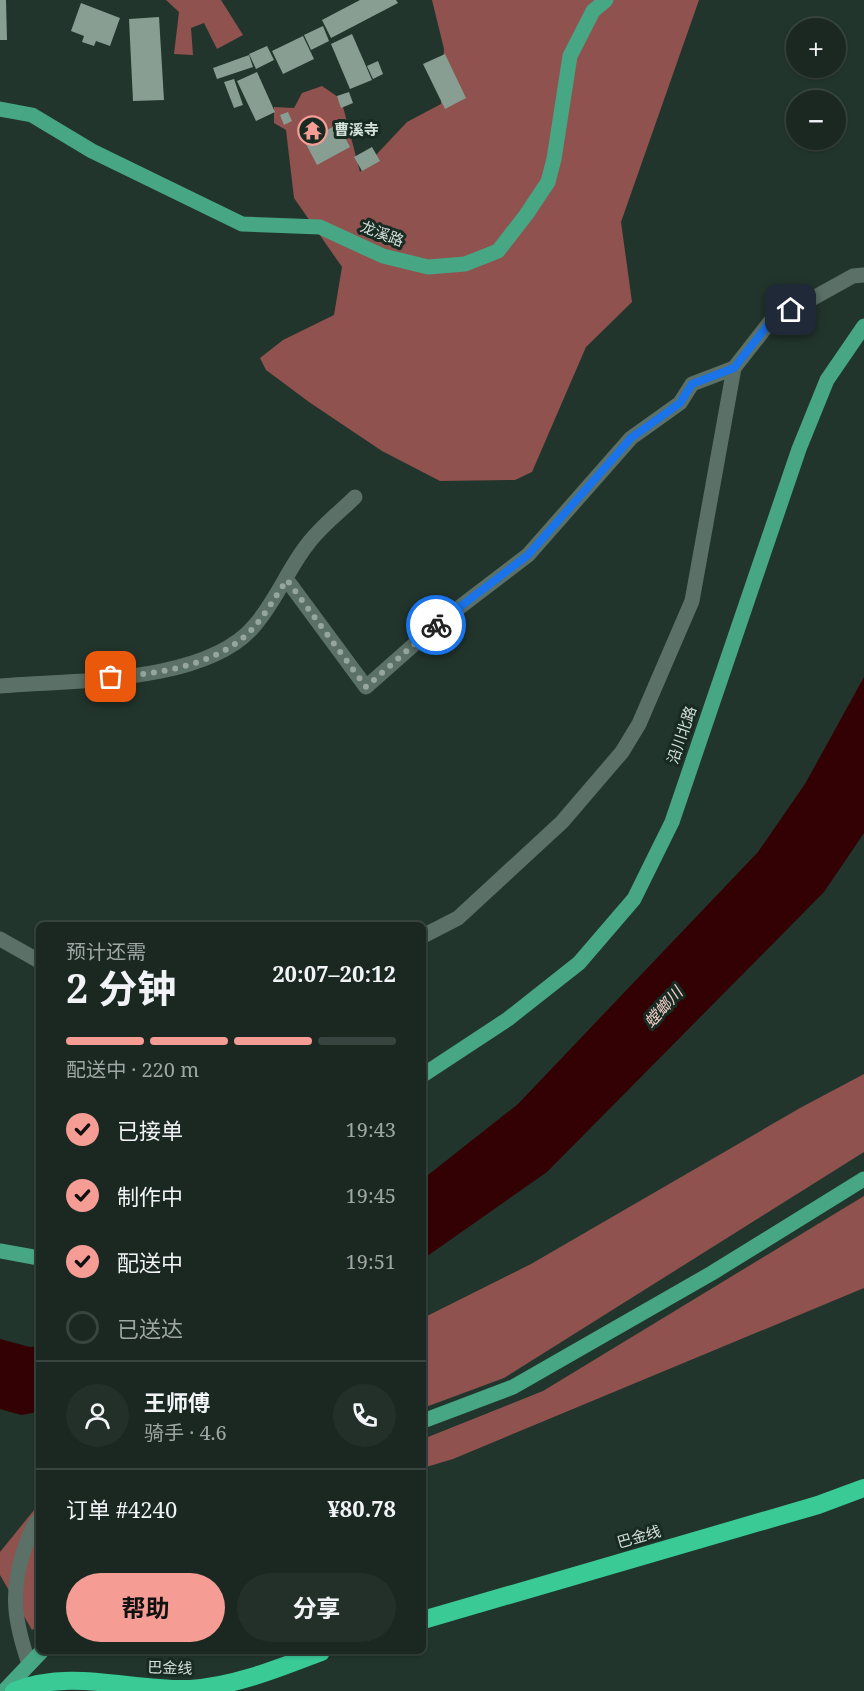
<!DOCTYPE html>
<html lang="zh">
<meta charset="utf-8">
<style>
body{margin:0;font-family:"Noto Serif","Noto Sans SC",serif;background:#23302a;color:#f1f3f6;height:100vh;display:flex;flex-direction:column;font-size:22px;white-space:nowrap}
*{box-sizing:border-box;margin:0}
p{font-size:20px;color:#9fa6a5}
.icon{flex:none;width:33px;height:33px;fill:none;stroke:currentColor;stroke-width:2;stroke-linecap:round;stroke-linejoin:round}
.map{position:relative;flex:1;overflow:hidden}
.details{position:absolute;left:36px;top:922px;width:390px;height:732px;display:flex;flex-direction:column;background:#1a2821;border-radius:9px;box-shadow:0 2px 4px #0004,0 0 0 2px #38443f}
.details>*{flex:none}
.tools{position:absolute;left:786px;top:18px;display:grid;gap:12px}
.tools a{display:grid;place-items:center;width:60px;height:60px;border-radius:50%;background:#1a2821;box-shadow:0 2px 4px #0004,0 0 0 2px #38443f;font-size:30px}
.pin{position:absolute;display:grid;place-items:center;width:51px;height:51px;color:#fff;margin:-26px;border-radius:12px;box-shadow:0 3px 9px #0006}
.courier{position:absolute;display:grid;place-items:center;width:60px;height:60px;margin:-30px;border:4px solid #1a73e8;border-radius:50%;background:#fff;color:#222;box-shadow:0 2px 8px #0007}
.summary em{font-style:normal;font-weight:700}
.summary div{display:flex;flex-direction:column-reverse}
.summary{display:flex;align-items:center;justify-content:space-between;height:102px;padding:0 30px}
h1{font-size:39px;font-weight:700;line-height:45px}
.bar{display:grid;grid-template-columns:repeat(4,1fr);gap:9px 6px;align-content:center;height:72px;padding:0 30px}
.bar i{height:8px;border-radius:4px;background:#38443f}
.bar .on{background:#f59c95}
.bar p{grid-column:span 4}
.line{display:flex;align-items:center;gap:15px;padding:0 30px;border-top:2px solid #38443f}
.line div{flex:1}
.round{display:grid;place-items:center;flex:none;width:63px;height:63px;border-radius:32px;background:#23302a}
ol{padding:0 30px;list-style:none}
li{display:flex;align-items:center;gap:18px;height:66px}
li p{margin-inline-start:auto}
li .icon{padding:6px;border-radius:50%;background:#f59c95;color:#111;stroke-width:4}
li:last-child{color:#9fa6a5}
li i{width:33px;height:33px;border:3px solid #38443f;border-radius:50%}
.primary-button{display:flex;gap:12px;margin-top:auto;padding:12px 30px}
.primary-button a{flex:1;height:69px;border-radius:36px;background:#f59c95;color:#111;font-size:24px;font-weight:700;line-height:69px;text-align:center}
.primary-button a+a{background:#23302a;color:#f1f3f6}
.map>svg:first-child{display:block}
.forest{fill:#8f524e}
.water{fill:#330003}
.building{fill:#889e93}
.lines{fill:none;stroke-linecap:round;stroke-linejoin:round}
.minor{stroke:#5b7066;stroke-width:15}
.major{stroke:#47a683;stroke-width:15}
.highway{stroke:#39ca96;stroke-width:18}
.done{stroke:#96a59e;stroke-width:6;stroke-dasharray:0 10.8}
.route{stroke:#1a73e8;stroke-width:8}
.labels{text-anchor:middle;stroke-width:6;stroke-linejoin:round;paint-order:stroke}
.poi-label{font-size:15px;font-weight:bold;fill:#d5e1db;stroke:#182b22;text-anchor:start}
.street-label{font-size:15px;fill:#d5e1db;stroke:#182b22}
.water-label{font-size:16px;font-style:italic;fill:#f6cfcb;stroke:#182b22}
</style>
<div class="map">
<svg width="864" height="1691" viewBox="0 0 864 1691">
<rect width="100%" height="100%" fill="#22352c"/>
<g class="forest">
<polygon points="166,0 221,0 243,35 217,49 204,23 191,28 193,55 174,54 179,12"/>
<polygon points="432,0 699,0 621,222 632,302 586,347 532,472 515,480 440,481 382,451 309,402 266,370 260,358 283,340 334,315 342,267 294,198 286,130 274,123 274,107 294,108 302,93 322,86 341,99 360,172 407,122 441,104 444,49"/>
<polygon points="864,1074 864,1152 504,1378 423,1408 423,1318 531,1264 800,1108"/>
<polygon points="864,1196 864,1288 453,1459 423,1468 423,1439 543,1391"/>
<polygon points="39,1504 39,1625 32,1630 0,1575 0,1552"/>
</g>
<g class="water">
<polygon points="864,677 864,833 824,892 547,1172 423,1259 423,1179 518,1104 758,852 805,784"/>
<polygon points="0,1339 30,1347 39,1346 39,1412 21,1415 0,1409"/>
</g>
<g class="building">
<polygon points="0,0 6,0 7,40 0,40"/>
<polygon points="360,0 396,0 398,3 331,38 322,20"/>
<polygon points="81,3 120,18 110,46 96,41 94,46 82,42 84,36 71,31"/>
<polygon points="159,17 164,100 133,101 129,19"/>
<polygon points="323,26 329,41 311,50 304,35"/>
<polygon points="352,34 372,80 350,89 331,44"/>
<polygon points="303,36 314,59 283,74 272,51"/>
<polygon points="267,46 274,60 256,69 249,54"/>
<polygon points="445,54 466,98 445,109 423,64"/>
<polygon points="249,55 253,67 217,79 213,68"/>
<polygon points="378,61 383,74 373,79 367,66"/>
<polygon points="257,72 275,112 256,121 237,81"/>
<polygon points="234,79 243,105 234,108 224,82"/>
<polygon points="349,92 353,103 341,108 337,96"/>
<polygon points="288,112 292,121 284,125 280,115"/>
<polygon points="338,124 350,147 317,165 305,142"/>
<polygon points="372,147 380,161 362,171 354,157"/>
</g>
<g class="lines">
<g class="minor">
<polyline points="287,580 366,687 435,626 528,555 631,438 680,403 692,384 734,368"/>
<path d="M0,686C71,680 207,684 255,625C276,601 288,569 307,545C320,527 340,512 355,497"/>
<polyline points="423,936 458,918 562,822 622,752 639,724 692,601 734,368 770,322 853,276 864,275"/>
<polyline points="0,939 39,961"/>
<path d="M29,1664C15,1623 10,1594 23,1553C28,1540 30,1529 39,1519"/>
</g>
<g class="major">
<polyline points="0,109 32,115 92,151 242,224 320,227 383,256 428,267 465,264 498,251 526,215 548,182 554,159 570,56 593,11 606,0"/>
<polyline points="423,1075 508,1019 579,963 634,899 672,822 799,449 827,380 864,326"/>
<polyline points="0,1251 39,1258"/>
<polyline points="423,1421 513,1387 712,1273 864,1179"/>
<polyline points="4,1691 41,1652"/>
</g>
<g class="highway">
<polyline points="423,1620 818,1505 864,1488"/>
<path d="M14,1691C72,1668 130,1691 190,1689C236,1686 279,1668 321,1652"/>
</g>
</g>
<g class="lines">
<path class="done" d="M111,677C159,674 222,665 255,626C267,612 276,595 287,580L366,687L436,625"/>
<polyline class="route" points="436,625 528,555 631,438 680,403 692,384 734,368 770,322 791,310"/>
</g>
<defs>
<symbol id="temple-ring" viewBox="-11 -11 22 22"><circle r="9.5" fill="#182b22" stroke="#f59c95" stroke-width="1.5"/><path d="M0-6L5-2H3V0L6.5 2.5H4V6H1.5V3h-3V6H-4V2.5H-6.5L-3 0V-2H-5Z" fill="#f59c95"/></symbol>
</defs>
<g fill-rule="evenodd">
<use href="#temple-ring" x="296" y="114" width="33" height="33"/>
</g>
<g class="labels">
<g class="poi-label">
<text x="334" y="135">曹溪寺</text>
</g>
<g class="street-label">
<text transform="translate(382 234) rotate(21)" y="5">龙溪路</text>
<text transform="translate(682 735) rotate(-71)" y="5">沿川北路</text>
<text transform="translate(639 1537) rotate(-16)" y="5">巴金线</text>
<text transform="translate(170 1668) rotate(2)" y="5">巴金线</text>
</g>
<g class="water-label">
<text transform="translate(663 1007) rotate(-48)" y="6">螳螂川</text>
</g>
</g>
</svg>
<div class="tools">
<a>+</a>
<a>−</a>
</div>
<div class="pin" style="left:111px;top:677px;background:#ea580c"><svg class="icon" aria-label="bag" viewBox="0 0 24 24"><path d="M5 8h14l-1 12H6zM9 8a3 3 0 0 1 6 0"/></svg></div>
<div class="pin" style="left:791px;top:310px;background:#1f2937"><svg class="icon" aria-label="home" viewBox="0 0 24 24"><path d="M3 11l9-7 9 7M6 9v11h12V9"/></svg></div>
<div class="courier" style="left:436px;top:625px"><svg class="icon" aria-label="bike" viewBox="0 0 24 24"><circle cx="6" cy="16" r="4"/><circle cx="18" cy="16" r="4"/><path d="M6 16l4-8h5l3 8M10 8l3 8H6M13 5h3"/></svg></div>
<section class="details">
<div class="summary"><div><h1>2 分钟</h1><p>预计还需</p></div><em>20:07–20:12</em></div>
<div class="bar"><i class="on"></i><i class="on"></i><i class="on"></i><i></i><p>配送中 · 220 m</p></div>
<ol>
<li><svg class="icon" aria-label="check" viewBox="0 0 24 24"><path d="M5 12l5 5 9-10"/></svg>已接单<p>19:43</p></li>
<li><svg class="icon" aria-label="check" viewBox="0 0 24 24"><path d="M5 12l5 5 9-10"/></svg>制作中<p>19:45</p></li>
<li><svg class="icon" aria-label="check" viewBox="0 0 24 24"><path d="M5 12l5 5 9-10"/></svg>配送中<p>19:51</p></li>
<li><i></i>已送达</li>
</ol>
<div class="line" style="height:108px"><a class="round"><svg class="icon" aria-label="person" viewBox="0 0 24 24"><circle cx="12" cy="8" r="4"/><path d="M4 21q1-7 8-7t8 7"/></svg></a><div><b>王师傅</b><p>骑手 · 4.6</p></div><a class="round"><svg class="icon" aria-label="phone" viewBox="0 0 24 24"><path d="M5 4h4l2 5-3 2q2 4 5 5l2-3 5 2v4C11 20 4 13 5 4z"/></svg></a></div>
<div class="line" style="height:78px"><div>订单 #4240</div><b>¥80.78</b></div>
<div class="primary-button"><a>帮助</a><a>分享</a></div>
</section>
</div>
